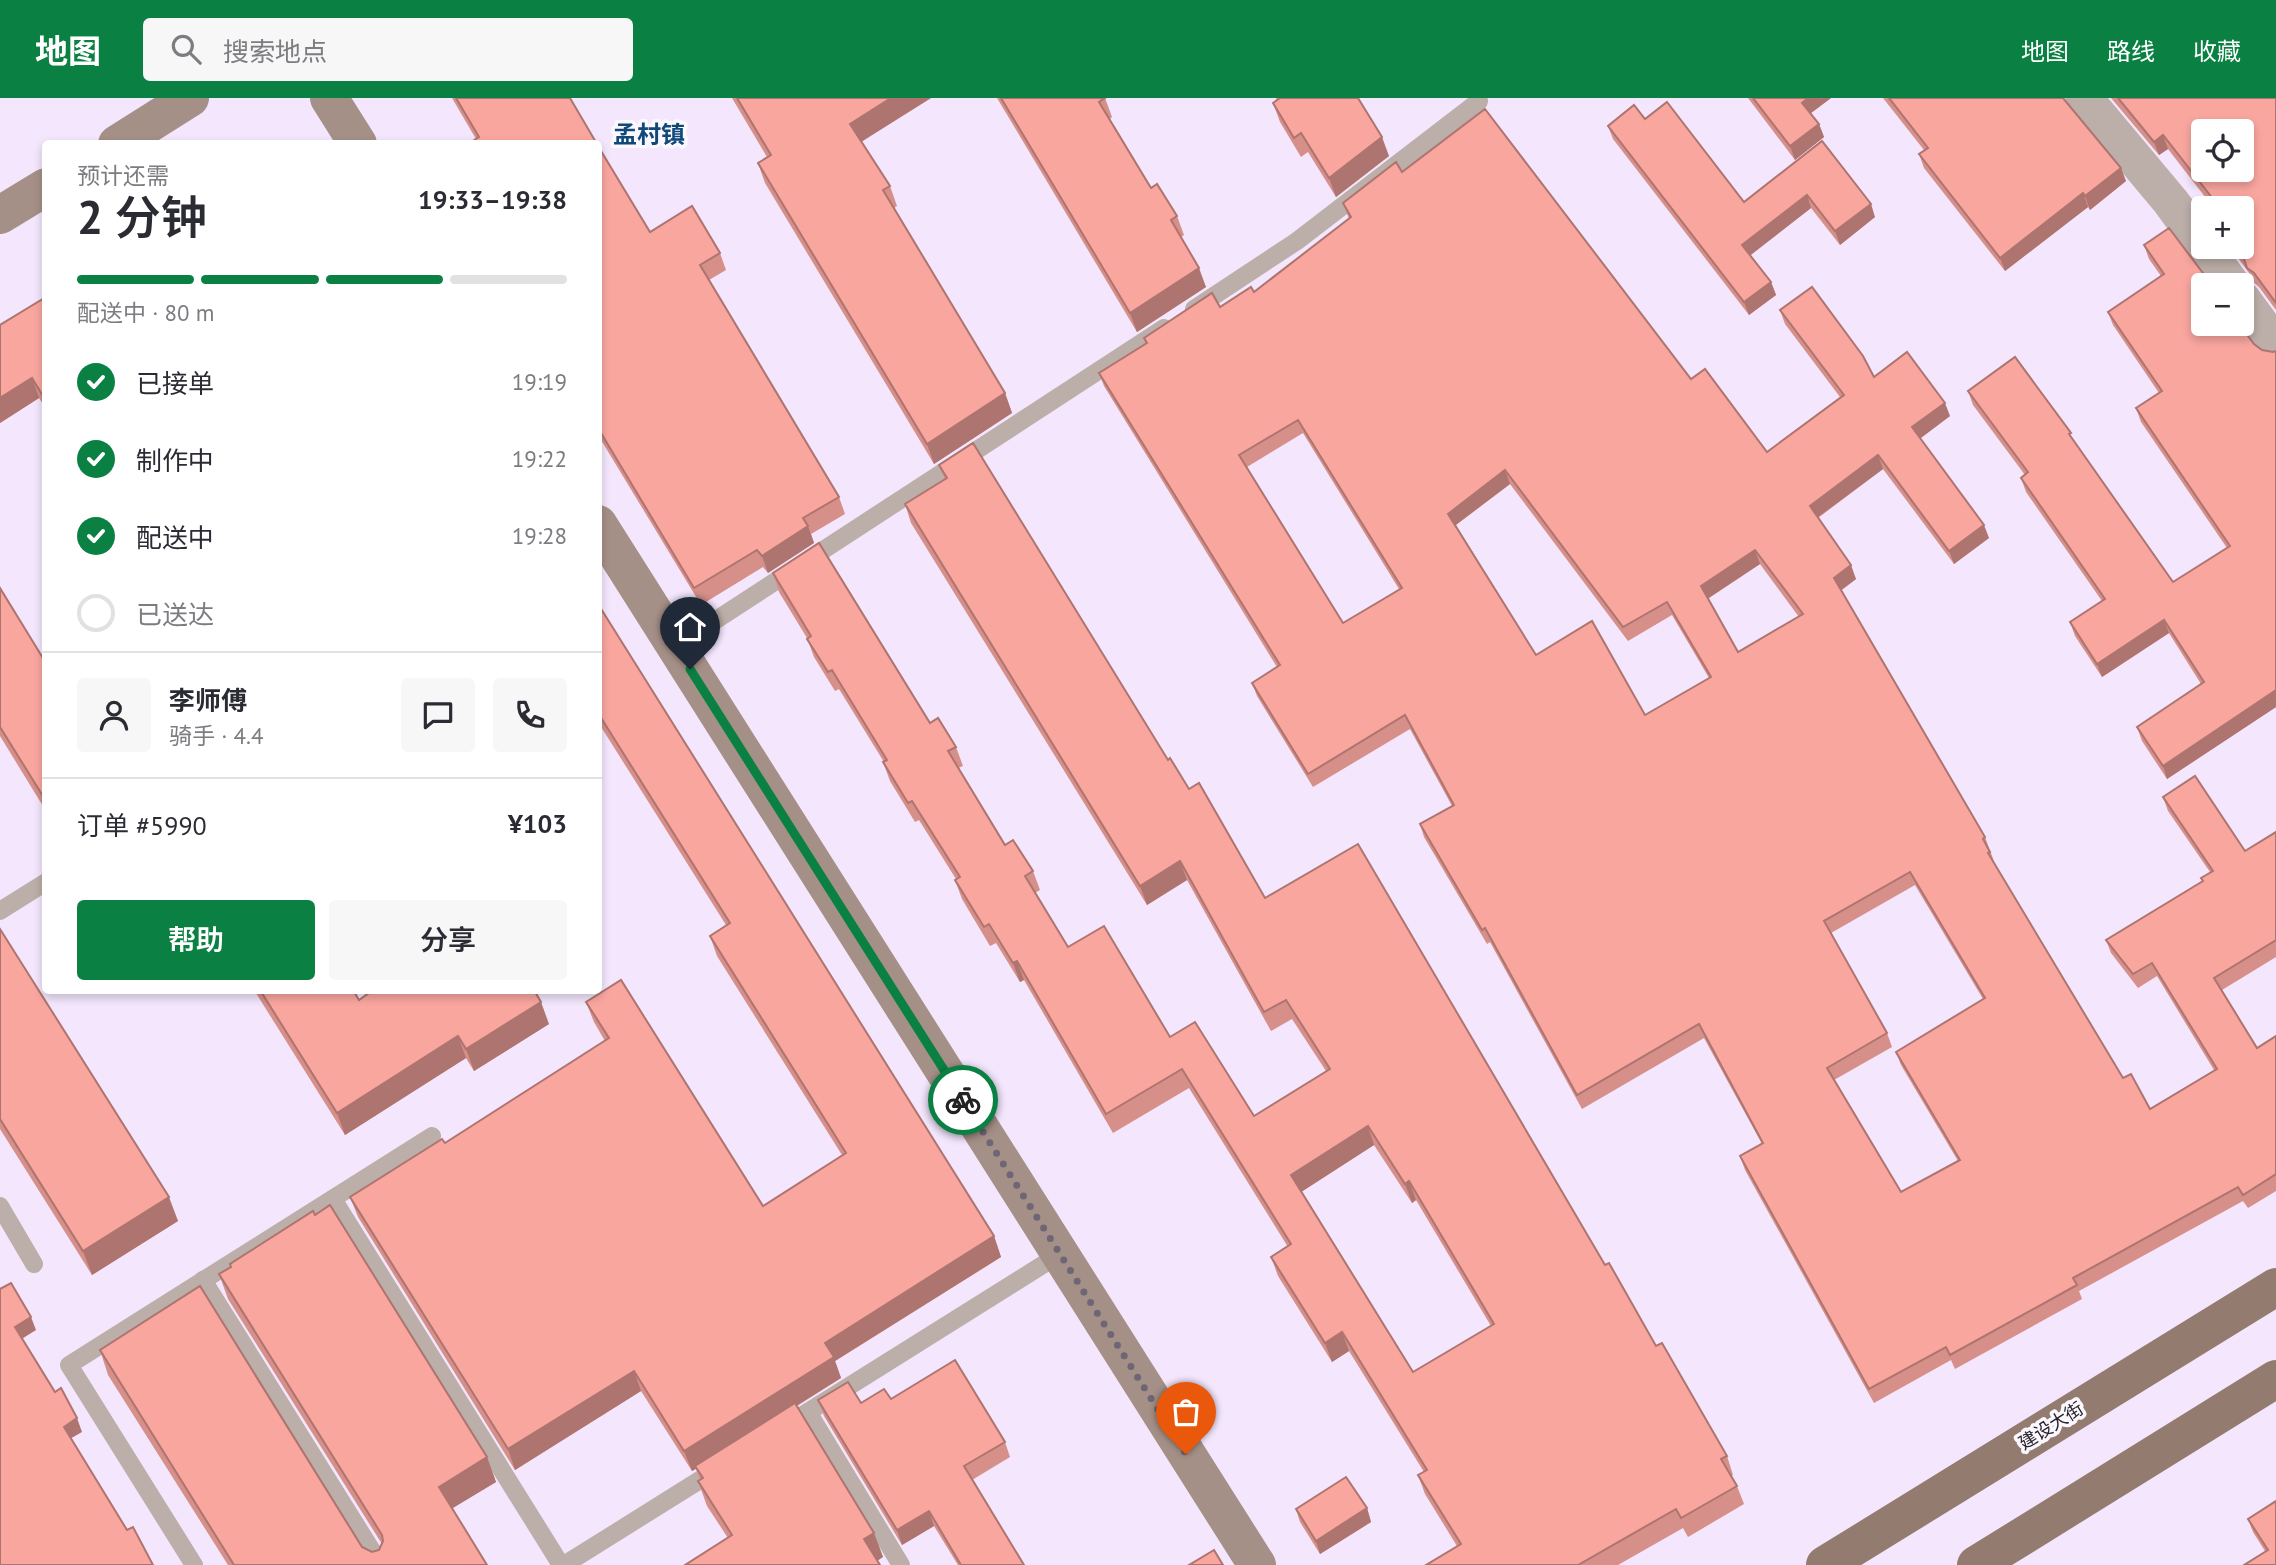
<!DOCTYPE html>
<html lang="zh">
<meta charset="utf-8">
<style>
body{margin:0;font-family:"PT Sans","Noto Sans SC",sans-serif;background:#f7f7f7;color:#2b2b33;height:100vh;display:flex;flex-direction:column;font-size:26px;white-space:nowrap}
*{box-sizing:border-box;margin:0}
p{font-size:23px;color:#7c7c81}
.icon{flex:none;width:38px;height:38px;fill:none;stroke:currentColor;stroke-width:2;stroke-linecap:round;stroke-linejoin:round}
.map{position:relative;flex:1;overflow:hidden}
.details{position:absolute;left:42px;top:42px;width:560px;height:854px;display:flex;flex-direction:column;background:#fff;border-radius:7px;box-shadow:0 4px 10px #0003}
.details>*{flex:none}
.tools{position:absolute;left:2191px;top:21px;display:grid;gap:14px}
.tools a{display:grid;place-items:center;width:63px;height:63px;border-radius:7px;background:#fff;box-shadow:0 4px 10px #0003;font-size:35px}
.pin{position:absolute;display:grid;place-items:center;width:60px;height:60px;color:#fff;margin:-72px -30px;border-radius:50% 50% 50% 0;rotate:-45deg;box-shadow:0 0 7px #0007}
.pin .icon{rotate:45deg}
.courier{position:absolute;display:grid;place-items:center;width:70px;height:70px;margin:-35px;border:5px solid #0b8043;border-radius:50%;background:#fff;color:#222;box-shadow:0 2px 9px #0007}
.summary em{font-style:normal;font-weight:600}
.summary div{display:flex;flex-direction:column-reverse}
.summary{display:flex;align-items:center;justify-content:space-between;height:119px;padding:0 35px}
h1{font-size:46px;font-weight:600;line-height:52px}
.bar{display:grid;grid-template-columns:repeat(4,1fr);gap:10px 7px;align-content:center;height:84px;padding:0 35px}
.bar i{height:9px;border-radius:5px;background:#e1e1e2}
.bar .current{background:#0b8043}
.bar p{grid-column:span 4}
.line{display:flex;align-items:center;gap:18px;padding:0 35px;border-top:2px solid #e1e1e2}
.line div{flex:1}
.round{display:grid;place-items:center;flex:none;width:74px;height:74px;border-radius:7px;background:#f7f7f7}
ol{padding:0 35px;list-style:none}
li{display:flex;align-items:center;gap:21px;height:77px}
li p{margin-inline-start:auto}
li .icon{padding:7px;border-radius:50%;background:#0b8043;color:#fff;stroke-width:4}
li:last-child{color:#7c7c81}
li i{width:38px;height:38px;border:4px solid #e1e1e2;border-radius:50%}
.button{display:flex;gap:14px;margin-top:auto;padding:14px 35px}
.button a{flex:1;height:80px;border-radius:7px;background:#0b8043;color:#fff;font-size:28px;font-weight:600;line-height:80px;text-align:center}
.button a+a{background:#f7f7f7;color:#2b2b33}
header{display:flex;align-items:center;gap:42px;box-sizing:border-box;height:98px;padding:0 35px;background:#0b8043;color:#fff}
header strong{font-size:33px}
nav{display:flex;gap:38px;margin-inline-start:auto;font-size:24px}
.search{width:490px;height:63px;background:#f7f7f7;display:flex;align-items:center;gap:18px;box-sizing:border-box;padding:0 24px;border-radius:7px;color:#7c7c81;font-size:26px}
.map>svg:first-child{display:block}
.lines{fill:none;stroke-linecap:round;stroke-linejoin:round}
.lane{stroke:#bcaea8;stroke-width:18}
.street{stroke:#bcaea8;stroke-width:37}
.secondary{stroke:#a59087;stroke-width:38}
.primary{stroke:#937b6f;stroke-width:38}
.wall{fill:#d68f89;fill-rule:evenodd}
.shaded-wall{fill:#ae746f}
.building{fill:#f9a69f;stroke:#ae746f;stroke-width:2;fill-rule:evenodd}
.done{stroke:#6e6674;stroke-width:7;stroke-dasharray:0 12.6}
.route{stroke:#0b8043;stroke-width:9}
.labels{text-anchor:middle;stroke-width:7;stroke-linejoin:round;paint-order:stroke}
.street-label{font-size:18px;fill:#27212b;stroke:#fbf8fd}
.district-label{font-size:24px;font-weight:bold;fill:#104879;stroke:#fbf8fd}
</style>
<header>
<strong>地图</strong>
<div class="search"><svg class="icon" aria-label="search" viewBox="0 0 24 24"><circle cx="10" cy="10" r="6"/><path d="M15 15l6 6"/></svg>搜索地点</div>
<nav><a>地图</a><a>路线</a><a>收藏</a></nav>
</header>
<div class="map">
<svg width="2276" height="1467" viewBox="0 0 2276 1467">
<rect width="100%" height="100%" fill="#f3e6fd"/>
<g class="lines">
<g class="lane">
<polyline points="1194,211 1297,143 1479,3"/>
<polyline points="676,548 1164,230"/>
<polyline points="0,813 46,784"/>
<polyline points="333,1101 561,1467"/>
<polyline points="0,1108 34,1166"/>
<polyline points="203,1182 381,1467"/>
<polyline points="808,1314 901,1467"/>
<polyline points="784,1329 1060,1156"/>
<polyline points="194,1467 69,1267 432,1038"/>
<polyline points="564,1467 719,1370"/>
</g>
<g class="street">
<polyline points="2084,0 2171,104 2203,148"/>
<polyline points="2204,149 2232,187"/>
<polyline points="2242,201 2276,247"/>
</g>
<g class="secondary">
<polyline points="329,0 358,46"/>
<polyline points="117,46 190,0"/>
<polyline points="0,117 46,89"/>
<polyline points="598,426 1257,1467"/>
</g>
<g class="primary">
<polyline points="1825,1467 2276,1189"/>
<polyline points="1976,1467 2276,1281"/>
</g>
</g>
<g class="wall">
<polygon points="452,0 570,0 476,41"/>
<polygon points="732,0 931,0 861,43 890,88 897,108 894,110 1005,295 1012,315 934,366 765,85 758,65 767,59"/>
<polygon points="997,0 1105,0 1112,19 1110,21 1151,90 1177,118 1184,137 1181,139 1206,189 1137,234"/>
<polygon points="1276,0 1358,0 1389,58 1336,99 1308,54 1301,59 1280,24 1273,5 1277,3"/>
<polygon points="1748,0 1831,0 1811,15 1819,26 1824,39 1795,62"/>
<polygon points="1883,0 2064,0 2126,83 2090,112 2088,109 2005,173 1924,70 1919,56 1924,52"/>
<polygon points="2111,0 2276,0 2276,212 2259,189 2252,183 2249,175 2230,149 2242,149 2242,110 2205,110 2204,107 2209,104 2168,51 2159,57"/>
<polygon points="1645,21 1744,104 1822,43 1875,119 1840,147 1811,110 1750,157 1771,184 1776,197 1749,217 1613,41 1608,28"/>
<polygon points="598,48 650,134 720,155 726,172 709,182 839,399 845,416 811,436 814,445 768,475 763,469 701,507 598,337"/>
<path d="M1402,74L1691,281L1767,354L1840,299L1785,226L1780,212L1874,279L1950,318L1920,340L1989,440L1954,466L1883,371L1818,420L1856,481L1841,492L1985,739L1995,766L2123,980L2150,1011L2214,972L2157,878L2138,890L2111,855L2106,842L2203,783L2201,780L2210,774L2168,713L2163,699L2245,753L2276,734V859L2222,892L2257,950L2276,938V1093L2248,1110L2243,1103L2079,1193L2082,1201L1955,1271L1951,1262L1874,1305L1745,1072L1740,1058L1762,1046L1704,940L1582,1011L1490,844L1487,846L1424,739L1420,726L1452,708L1410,631L1313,689L1257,598L1252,585L1277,569L1104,288L1099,275L1146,246L1144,240L1254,194L1349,121L1343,105ZM1303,335L1399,491L1343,525L1247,369ZM1510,386L1628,543L1672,517L1709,580L1645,617L1536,557L1456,427ZM1760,466L1799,519L1738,554L1708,500ZM1915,787L1983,901L1896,954L1901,967L1958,1063L1901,1094L1834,982L1892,949L1887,935L1831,835Z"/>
<polygon points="2144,147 2203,187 2254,246 2262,252 2273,254 2276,609 2167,681 2142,643 2137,629 2201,586 2169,535 2102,579 2075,538 2070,524 2102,503 2026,394 2021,380 2025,377 1973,307 1968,293 2074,343 2173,484 2227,450 2141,324 2136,310 2159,295 2113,227 2108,214 2161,178 2149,161"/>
<polygon points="46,199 46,311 39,300 0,325 0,227"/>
<path d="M939,367L1168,662L1265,800L1605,1167L1727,1358L1733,1377L1731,1378L1737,1388L1744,1406L1688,1439L1683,1430L1618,1467H1426L1457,1448L1425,1396L1418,1377L1424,1374L1349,1253L1332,1264L1278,1178L1271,1159L1288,1149L1189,990L1113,1035L1024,882L1020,884L996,845L990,848L962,801L955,782L956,781L919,722L915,724L890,683L883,664H884L839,591L835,593L814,559L807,540L779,494L773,475L956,649L963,668L958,670L1005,747L1033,773L1040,792L1035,795L1068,849L1170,939L1254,1018L1326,973L1292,921L1271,933L1187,782L1147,807L911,425L905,406L945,381ZM1374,1047L1412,1105L1416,1102L1491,1228L1413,1274L1301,1094Z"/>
<polygon points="0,490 46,565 46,713 0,638"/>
<polygon points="598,506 994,1138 1001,1159 835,1263 841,1280 797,1308 874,1435 883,1459 728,1440 707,1408 698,1383 700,1382 696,1371 692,1373 641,1293 515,1372 358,1119 350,1099 445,1045 605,943 594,924 586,904 763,1108 842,1057 717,858 710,838 726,827 598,624"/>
<polygon points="0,831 178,1123 92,1177 0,1031"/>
<polygon points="254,892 353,892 359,902 549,926 474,973 466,960 345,1037"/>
<polygon points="230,1166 487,1359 496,1384 452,1410 487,1467 228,1467 108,1277 100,1252 362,1449 372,1454 379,1452 382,1446 228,1201 219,1176 231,1169"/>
<polygon points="891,1301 1005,1344 1010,1359 972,1382 1024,1467 958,1467 934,1428 902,1447 824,1318 818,1302 861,1305"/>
<polygon points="2276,1403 2276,1467 2265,1453 2253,1434 2248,1421"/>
<polygon points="1367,1410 1371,1424 1320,1456 1300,1424 1296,1411"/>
</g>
<g class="shaded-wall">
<polygon points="891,0 931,0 858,46 850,26"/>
<polygon points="1808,0 1831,0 1807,18 1802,5"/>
<polygon points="1819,26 1824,39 1795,62 1790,48"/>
<polygon points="2163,37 2168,51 2159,57 2154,44"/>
<polygon points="1382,39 1389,58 1336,99 1329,80"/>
<polygon points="2121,70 2126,83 2090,112 2085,98"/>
<polygon points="2083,95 2088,109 2005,173 2000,160"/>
<polygon points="1807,97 1811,110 1747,160 1742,147"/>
<polygon points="1871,106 1875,119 1840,147 1835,133"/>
<polygon points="1199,170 1206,189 1137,234 1130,215"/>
<polygon points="1771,184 1776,197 1749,217 1744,204"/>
<polygon points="32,280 39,300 0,325 0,300"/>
<polygon points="1005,295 1012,315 934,366 927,346"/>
<polygon points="1945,305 1950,318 1917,343 1912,329"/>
<polygon points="1878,357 1883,371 1814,422 1810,408"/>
<polygon points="1505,372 1510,386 1453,429 1448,416"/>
<polygon points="1984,427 1989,440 1954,466 1949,453"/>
<polygon points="808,428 814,445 768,475 762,458"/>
<polygon points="1755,452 1760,466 1706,502 1701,488"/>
<polygon points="1851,467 1856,481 1839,494 1834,480"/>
<polygon points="2164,522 2169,535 2102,579 2097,566"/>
<polygon points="2276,592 2276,609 2167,681 2163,668"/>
<polygon points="1180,763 1187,782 1147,807 1140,788"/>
<polygon points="1017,863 1024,882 1020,884 1013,865"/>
<polygon points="541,904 549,926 474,973 466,951"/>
<polygon points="458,938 466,960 345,1037 337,1015"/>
<polygon points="1368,1028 1374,1047 1298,1096 1291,1077"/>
<polygon points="1409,1083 1416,1102 1412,1105 1405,1086"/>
<polygon points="169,1099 178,1123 92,1177 83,1153"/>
<polygon points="994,1138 1001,1159 835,1263 841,1280 692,1373 684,1353 825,1245"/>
<polygon points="31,1219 36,1232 20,1242 15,1229"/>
<polygon points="1342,1234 1349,1253 1332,1264 1325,1245"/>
<polygon points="634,1273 641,1293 515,1372 508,1351"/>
<polygon points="77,1320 82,1334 68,1342 64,1329"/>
<polygon points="487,1359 496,1384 448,1413 439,1389"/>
<polygon points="1367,1410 1371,1424 1320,1456 1316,1443"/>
<polygon points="929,1413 934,1428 902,1447 897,1432"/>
<polygon points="874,1435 883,1459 873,1466 864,1441"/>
</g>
<g class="building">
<polygon points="456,0 570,0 597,46 468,46 479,39"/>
<polygon points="737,0 891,0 850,26 890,88 883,92 1005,295 927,346 758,65 771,57"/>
<polygon points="1001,0 1105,0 1099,4 1151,90 1157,86 1177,118 1171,122 1199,170 1130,215"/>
<polygon points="1280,0 1358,0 1382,39 1329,80 1301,35 1294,40 1273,5"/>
<polygon points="1753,0 1808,0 1802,5 1819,26 1790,48"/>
<polygon points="1889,0 2063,0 2121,70 2085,98 2083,95 2000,160 1919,56 1928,50"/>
<path d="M2118,0H2276V205L2254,175L2247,170L2244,161L2235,149H2242V110H2206L2204,107L2213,101L2163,37L2154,44ZM2203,33H2242V72H2203Z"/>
<polygon points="1667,4 1744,104 1822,43 1871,106 1835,133 1807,97 1742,147 1771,184 1744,204 1608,28 1634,7 1645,21"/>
<path d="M1485,11L1691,281L1705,271L1767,354L1844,297L1780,212L1812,189L1863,258L1874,279L1907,254L1945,305L1912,329L1984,427L1949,453L1878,357L1810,408L1851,467L1834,480L1985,739L1983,741L1990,754L1988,755L2123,980L2131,976L2150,1011L2217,971L2152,865L2133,876L2106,842L2203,783L2201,780L2213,773L2163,699L2195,678L2245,753L2276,734V842L2214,880L2257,950L2276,938V1076L2243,1097L2238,1089L2073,1180L2077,1187L1950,1257L1946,1249L1869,1291L1740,1058L1763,1045L1699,926L1577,997L1485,830L1482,832L1420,726L1454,707L1405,617L1308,676L1252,585L1280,567L1099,275L1147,245L1144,240L1212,195L1220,209L1251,189L1254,194L1351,119L1343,105L1396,64L1402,74ZM1298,322L1402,490L1343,525L1239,357ZM1505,372L1623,529L1667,504L1711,579L1645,617L1592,523L1536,557L1448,416ZM1755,452L1803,516L1738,554L1701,488ZM1910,774L1985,900L1896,954L1960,1062L1901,1094L1827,970L1887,935L1824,823Z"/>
<polygon points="598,48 650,134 692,108 720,155 700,167 839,399 803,420 808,428 762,458 757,452 694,490 598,330"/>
<polygon points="2169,130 2212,187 2203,187 2203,226 2239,226 2254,246 2262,252 2273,254 2276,253 2276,592 2163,668 2137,629 2204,584 2164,522 2097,566 2070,524 2105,501 2021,380 2028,374 1968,293 2015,259 2071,335 2069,336 2173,484 2230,448 2136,310 2162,293 2108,214 2164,176 2144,147"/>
<polygon points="46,199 46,303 32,280 0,300 0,227"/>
<path d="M973,345L1168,662L1170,660L1189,691L1199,685L1265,800L1358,746L1605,1167L1609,1165L1656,1248L1662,1245L1727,1358L1721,1361L1737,1388L1681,1420L1676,1411L1578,1467H1426L1461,1446L1418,1377L1427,1372L1342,1234L1325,1245L1271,1159L1291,1146L1182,971L1106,1016L1017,863L1013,865L989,826L984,829L955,782L960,779L912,703L908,705L883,664L887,662L832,572L828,574L807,541L811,538L773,475L819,445L930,625L938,620L956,649L948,653L1005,747L1013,742L1033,773L1025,778L1068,849L1104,828L1170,939L1195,924L1254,1018L1330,971L1286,902L1264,914L1180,763L1140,788L905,406L947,380L939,367ZM1368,1028L1405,1086L1409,1083L1494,1226L1413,1274L1291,1077Z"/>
<polygon points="0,490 46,565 46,703 0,629"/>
<polygon points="598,506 994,1138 825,1245 834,1259 684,1353 634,1273 508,1351 350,1099 442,1041 445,1045 609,940 586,904 621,882 763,1108 846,1055 710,838 730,825 598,615"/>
<polygon points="0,831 169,1099 83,1153 0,1021"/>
<polygon points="260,892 353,892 359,902 373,892 534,892 541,904 466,951 458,938 337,1015"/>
<polygon points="330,1107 487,1359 439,1389 487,1467 234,1467 100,1252 200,1188 362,1449 372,1454 379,1452 383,1443 382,1437 219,1176 231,1169 230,1166 313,1113 315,1117"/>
<polygon points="11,1185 31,1219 15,1229 55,1294 61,1290 77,1320 64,1329 127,1432 133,1429 153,1467 0,1467 0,1191"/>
<polygon points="955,1262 1005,1344 964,1368 1024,1467 961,1467 929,1413 897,1432 818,1302 848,1284 861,1305 884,1291 891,1301"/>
<polygon points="795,1305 874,1435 864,1441 880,1467 685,1467 732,1437 698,1383 703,1380 695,1368"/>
<polygon points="1346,1379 1367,1410 1316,1443 1296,1411"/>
<polygon points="2276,1403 2276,1467 2244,1467 2268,1452 2248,1421"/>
<polygon points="1214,1452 1223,1467 1189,1467"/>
</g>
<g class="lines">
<polyline class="done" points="963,1002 1186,1356"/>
<polyline class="route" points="690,571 963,1002"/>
</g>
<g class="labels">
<g class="street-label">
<text transform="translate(2051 1328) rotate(-32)" y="6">建设大街</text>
</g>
<g class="district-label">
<text x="649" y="45">孟村镇</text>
</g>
</g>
</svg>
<div class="tools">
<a><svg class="icon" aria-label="locate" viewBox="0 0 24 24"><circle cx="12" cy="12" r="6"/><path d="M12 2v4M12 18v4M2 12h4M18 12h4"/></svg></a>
<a>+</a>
<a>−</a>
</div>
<div class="pin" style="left:1186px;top:1356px;background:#ea580c"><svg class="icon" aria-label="bag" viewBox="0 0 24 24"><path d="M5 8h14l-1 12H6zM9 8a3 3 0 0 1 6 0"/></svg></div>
<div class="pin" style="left:690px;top:571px;background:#1f2937"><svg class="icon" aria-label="home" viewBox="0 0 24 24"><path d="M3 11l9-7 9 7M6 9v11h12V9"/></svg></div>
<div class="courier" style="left:963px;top:1002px"><svg class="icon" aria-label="bike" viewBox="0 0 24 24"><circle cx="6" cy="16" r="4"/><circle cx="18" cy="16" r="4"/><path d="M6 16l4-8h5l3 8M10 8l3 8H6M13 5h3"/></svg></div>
<section class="details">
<div class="summary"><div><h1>2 分钟</h1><p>预计还需</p></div><em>19:33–19:38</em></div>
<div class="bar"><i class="current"></i><i class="current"></i><i class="current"></i><i></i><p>配送中 · 80 m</p></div>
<ol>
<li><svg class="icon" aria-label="check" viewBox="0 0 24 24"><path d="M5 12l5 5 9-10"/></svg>已接单<p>19:19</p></li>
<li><svg class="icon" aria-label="check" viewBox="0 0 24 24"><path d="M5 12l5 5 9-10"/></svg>制作中<p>19:22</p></li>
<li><svg class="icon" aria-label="check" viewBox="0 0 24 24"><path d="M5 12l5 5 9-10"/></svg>配送中<p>19:28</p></li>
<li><i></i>已送达</li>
</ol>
<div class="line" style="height:126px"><a class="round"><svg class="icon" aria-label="person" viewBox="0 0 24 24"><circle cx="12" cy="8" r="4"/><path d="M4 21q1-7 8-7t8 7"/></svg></a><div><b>李师傅</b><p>骑手 · 4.4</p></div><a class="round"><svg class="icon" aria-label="chat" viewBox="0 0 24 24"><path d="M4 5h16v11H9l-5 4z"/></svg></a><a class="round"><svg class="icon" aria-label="phone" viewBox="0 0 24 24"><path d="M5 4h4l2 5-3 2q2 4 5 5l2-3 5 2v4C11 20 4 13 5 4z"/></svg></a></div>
<div class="line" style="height:91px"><div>订单 #5990</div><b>¥103</b></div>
<div class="button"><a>帮助</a><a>分享</a></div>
</section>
</div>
